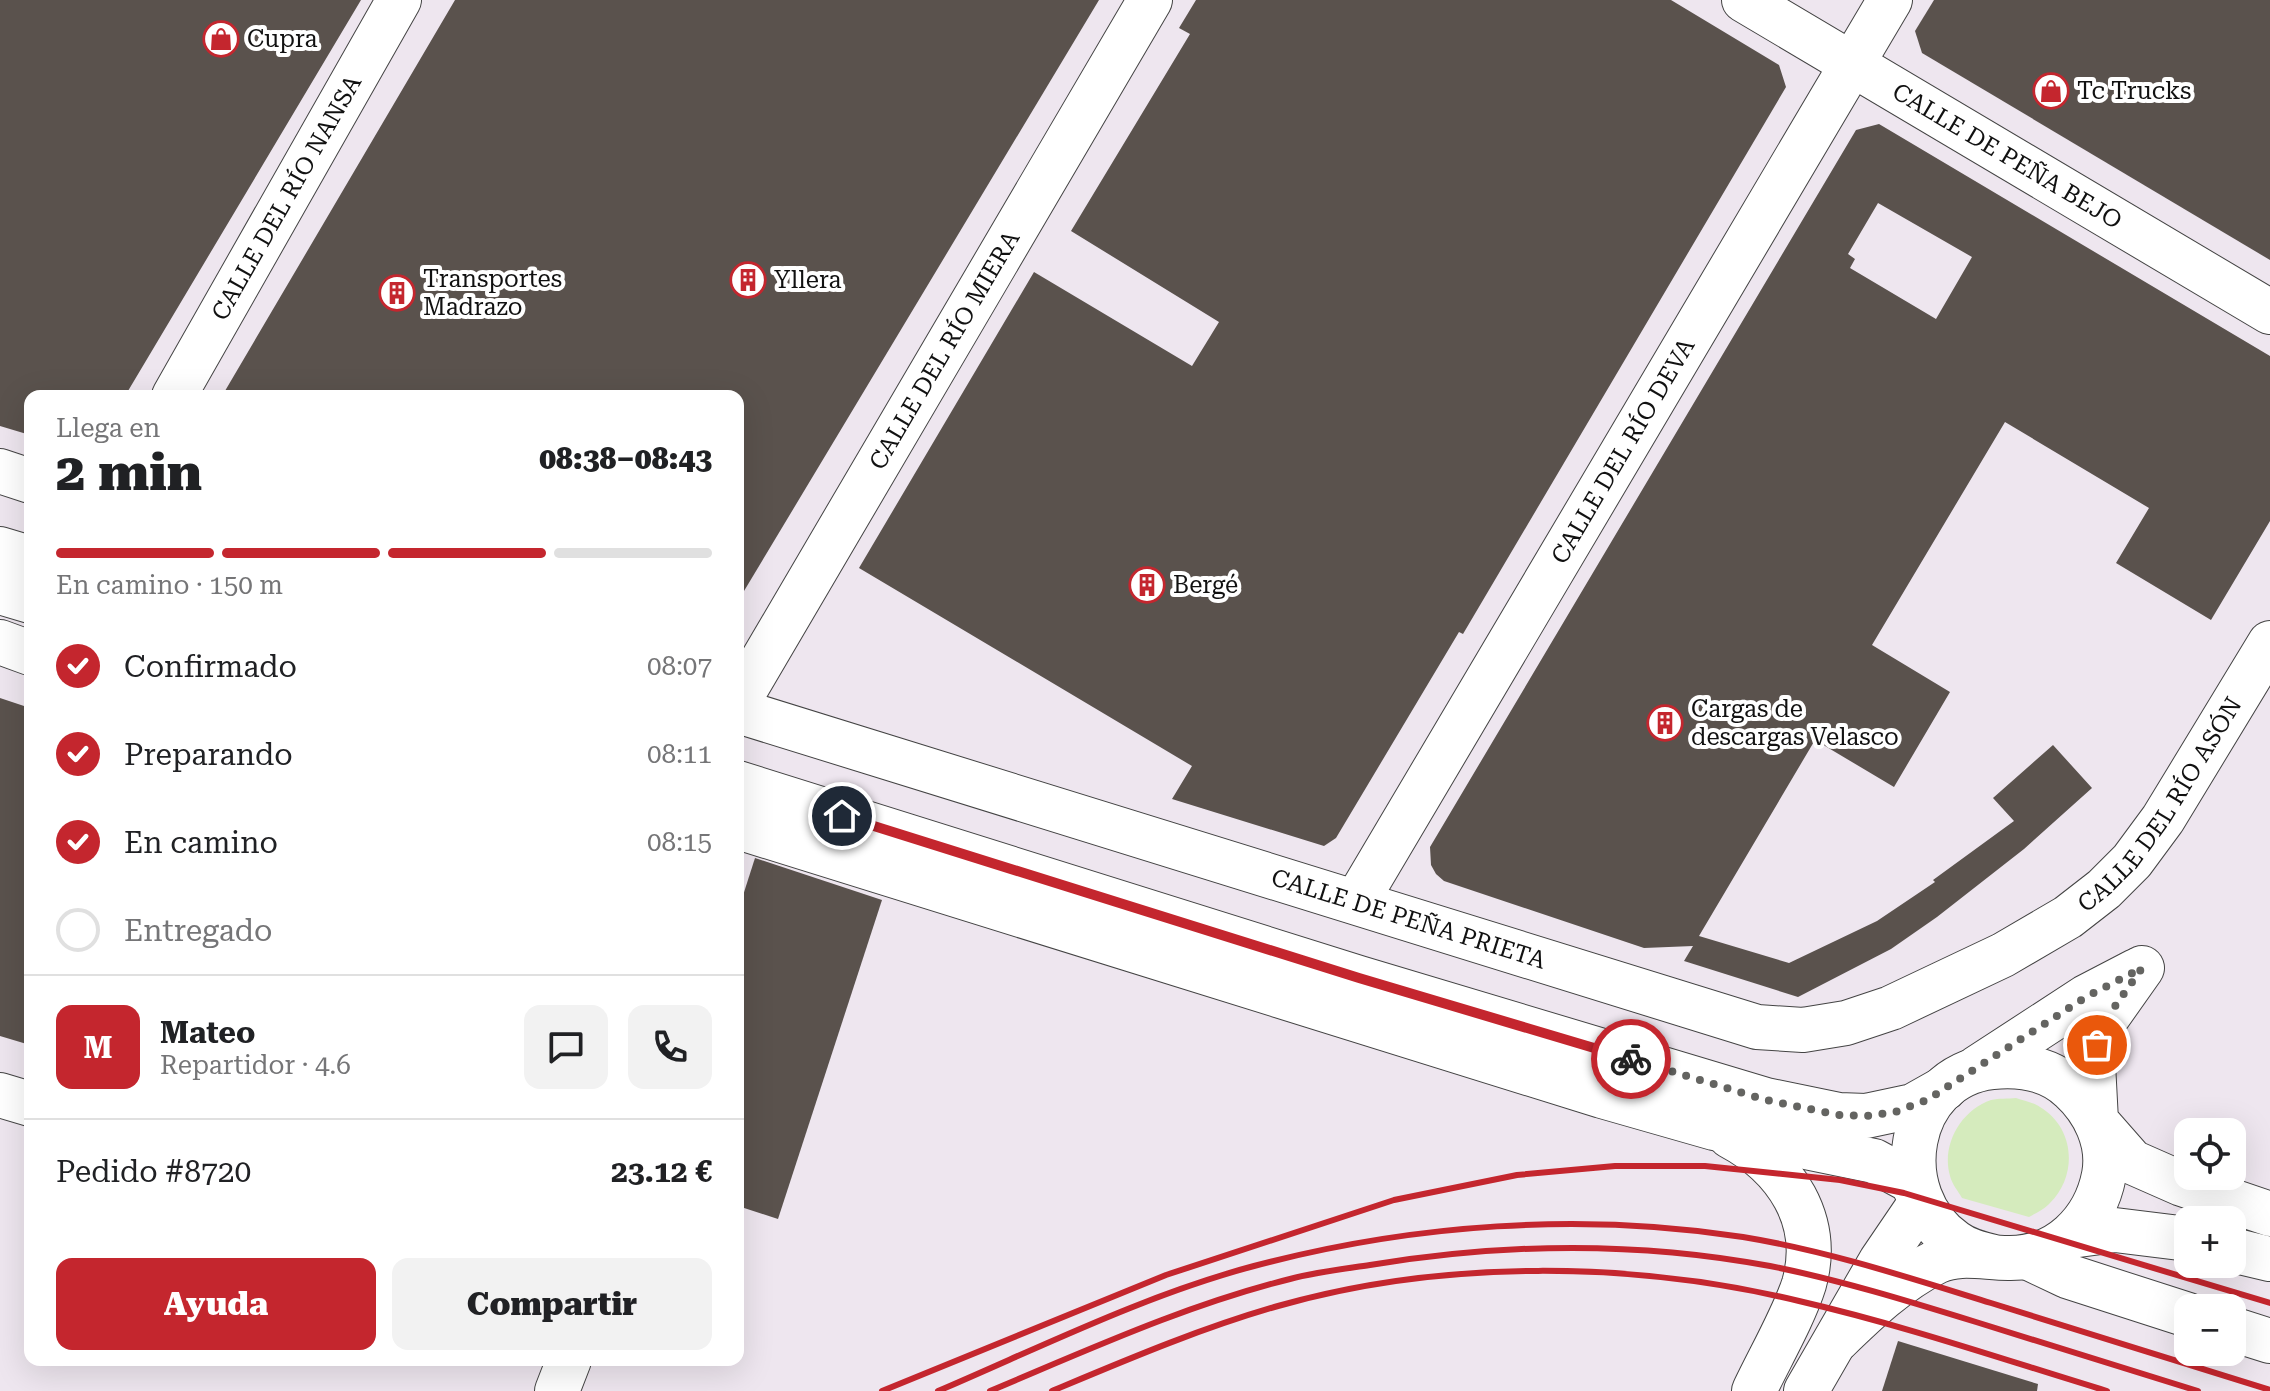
<!DOCTYPE html>
<html lang="es">
<meta charset="utf-8">
<style>
body{margin:0;font-family:"Roboto Serif",serif;background:#f2f2f2;color:#202124;height:100vh;display:flex;flex-direction:column;font-size:30px;white-space:nowrap}
*{box-sizing:border-box;margin:0}
p{font-size:26px;color:#757577}
.icon{flex:none;width:44px;height:44px;fill:none;stroke:currentColor;stroke-width:2;stroke-linecap:round;stroke-linejoin:round}
.map{position:relative;flex:1;overflow:hidden}
.side{position:absolute;left:24px;top:390px;width:720px;height:976px;display:flex;flex-direction:column;background:#fff;border-radius:16px;box-shadow:0 8px 32px #0002}
.side>*{flex:none}
.buttons{position:absolute;left:2174px;top:1118px;display:grid;gap:16px}
.buttons a{display:grid;place-items:center;width:72px;height:72px;border-radius:16px;background:#fff;box-shadow:0 8px 32px #0002;font-size:40px}
.pin{position:absolute;display:grid;place-items:center;width:68px;height:68px;color:#fff;margin:-34px;border:4px solid #fff;border-radius:50%;box-shadow:0 2px 8px #0007}
.courier{position:absolute;display:grid;place-items:center;width:80px;height:80px;margin:-40px;border:6px solid #c4262e;border-radius:50%;background:#fff;color:#222;box-shadow:0 2px 10px #0007}
.summary em{font-style:normal;font-weight:800}
.summary div{display:flex;flex-direction:column-reverse}
.summary{display:flex;align-items:center;justify-content:space-between;height:136px;padding:0 32px}
h1{font-size:52px;font-weight:800;line-height:60px}
.bar{display:grid;grid-template-columns:repeat(4,1fr);gap:12px 8px;align-content:center;height:96px;padding:0 32px}
.bar i{height:10px;border-radius:6px;background:#e0e0e0}
.bar .active{background:#c4262e}
.bar p{grid-column:span 4}
.line{display:flex;align-items:center;gap:20px;padding:0 32px;border-top:2px solid #e0e0e0}
.line div{flex:1}
.round{display:grid;place-items:center;flex:none;width:84px;height:84px;border-radius:16px;background:#f2f2f2}
ol{padding:0 32px;list-style:none}
li{display:flex;align-items:center;gap:24px;height:88px}
li p{margin-inline-start:auto}
li .icon{padding:8px;border-radius:50%;background:#c4262e;color:#fff;stroke-width:4}
li:last-child{color:#757577}
li i{width:44px;height:44px;border:4px solid #e0e0e0;border-radius:50%}
.button{display:flex;gap:16px;margin-top:auto;padding:16px 32px}
.button a{flex:1;height:92px;border-radius:16px;background:#c4262e;color:#fff;font-size:32px;font-weight:800;line-height:92px;text-align:center}
.button a+a{background:#f2f2f2;color:#202124}
.map>svg:first-child{display:block}
.industrial{fill:#eee6ef;fill-rule:evenodd}
.green{fill:#d5ebbd}
.building{fill:#5a524d;fill-rule:evenodd}
.lines{fill:none;stroke-linecap:round;stroke-linejoin:round}
.minor-casing{stroke:#444;stroke-width:46}
.minor{stroke:#fff;stroke-width:44}
.rail{stroke:#c4262e;stroke-width:6}
.done{stroke:#646461;stroke-width:8;stroke-dasharray:0 14.4}
.route{stroke:#c4262e;stroke-width:10}
.labels{text-anchor:middle;stroke-width:8;stroke-linejoin:round;paint-order:stroke}
.poi-label{font-size:24px;fill:#111;stroke:#fff;text-anchor:start}
.street-label{font-size:24px;fill:#111;stroke:#fff}
</style>
<div class="map">
<svg width="2270" height="1391" viewBox="0 0 2270 1391">
<rect width="100%" height="100%" fill="#fffdf5"/>
<path class="industrial" d="M0,0H2270V1391H0ZM30,396H738V1360H30ZM2188,1132H2232V1176H2188ZM2188,1220H2232V1264H2188ZM2188,1308H2232V1352H2188Z"/>
<path class="green" d="M2016,1098C2024,1101 2033,1102 2040,1107C2075,1128 2078,1175 2050,1203C2045,1209 2036,1213 2029,1217L1962,1198C1958,1191 1952,1184 1950,1176C1941,1145 1961,1110 1991,1100C1999,1098 2008,1099 2016,1098Z"/>
<g class="building">
<polygon points="0,0 361,0 125,396 30,396 30,435 0,426"/>
<polygon points="455,0 1099,0 738,601 738,396 222,396"/>
<polygon points="1196,0 1671,0 1779,65 1786,87 1463,634 1459,632 1336,838 1324,846 1172,799 1192,766 859,568 1034,272 1192,366 1219,322 1071,231 1190,34 1179,28"/>
<polygon points="1934,0 2270,0 2270,260 1922,53 1915,31"/>
<path d="M1879,124L2270,356V521L2211,620L2116,563L2149,508L2005,422L1872,645L1950,692L1894,787L1815,740L1699,936L1789,963L1877,921L1935,882L1933,880L2014,821L1993,798L2053,745L2092,788L2024,849L1937,917L1891,949L1798,997L1684,961L1693,946L1644,948L1444,881L1436,874L1431,865L1430,847L1856,130ZM1878,203L1972,257L1936,319L1850,268L1855,259L1848,254Z"/>
<polygon points="0,698 30,708 30,1045 0,1036"/>
<polygon points="755,858 882,900 778,1219 738,1206 738,911"/>
<polygon points="1898,1341 2038,1384 2037,1391 1882,1391"/>
</g>
<g class="lines">
<defs>
<g id="minor">
<path id="s1" d="M1744,0L2270,312"/>
<path id="s2" d="M174,396L399,0"/>
<polyline points="0,471 30,481"/>
<polyline points="0,549 30,558"/>
<polyline points="0,592 30,601"/>
<polyline points="0,642 30,653"/>
<path id="s3" d="M738,702L1150,0"/>
<path id="s4" d="M738,711L1757,1027L1803,1030L1846,1023L1891,1008L2003,955L2068,917L2104,889L2132,861L2163,819L2270,643"/>
<polyline points="738,783 1359,978 1766,1100 1839,1115 1866,1116 1913,1106 1945,1088"/>
<polyline points="738,827 1602,1096 1714,1128 1874,1161 1911,1181 1916,1190"/>
<path id="s5" d="M1356,902L1890,0"/>
<polyline points="2142,968 2106,1019 2101,1033 2093,1064 2096,1121 2132,1162 2182,1184 2270,1214"/>
<polyline points="1977,1068 2086,997 2136,971"/>
<polyline points="0,1095 30,1104"/>
<path d="M1730,1136C1786,1166 1822,1220 1804,1284C1794,1316 1769,1359 1754,1391"/>
<polyline points="2071,1236 2115,1230 2188,1239"/>
<polyline points="2232,1250 2270,1259"/>
<polyline points="2027,1257 2067,1276 2188,1315"/>
<polyline points="2232,1329 2270,1341"/>
<path d="M1837,1340C1867,1311 1898,1281 1936,1262C1959,1251 1984,1258 2008,1258C2058,1259 2095,1222 2104,1175C2110,1142 2094,1110 2071,1089C2049,1068 2021,1064 1992,1067C1905,1077 1887,1195 1955,1242C1967,1251 1981,1254 1994,1257"/>
<polyline points="557,1391 569,1360"/>
<polyline points="1806,1391 1881,1261 1915,1211 1919,1203 1918,1196"/>
</g>
</defs>
<use href="#minor" class="minor-casing"/>
<use href="#minor" class="minor"/>
<g class="rail">
<polyline points="882,1391 1166,1275 1394,1200 1517,1175 1615,1166 1705,1166 1840,1180 1904,1193 2270,1303"/>
<path d="M938,1391C1041,1347 1145,1295 1254,1266C1412,1224 1581,1212 1743,1237C1828,1251 1910,1278 1991,1303C2084,1332 2177,1361 2270,1390"/>
<path d="M990,1391C1088,1350 1186,1305 1290,1279C1316,1272 1343,1269 1370,1265C1503,1243 1637,1241 1770,1266C1840,1280 1908,1301 1976,1322C2050,1345 2124,1368 2198,1391"/>
<path d="M1052,1391C1126,1360 1201,1328 1278,1306C1443,1259 1633,1261 1799,1301C1903,1325 2005,1360 2107,1391"/>
</g>
</g>
<g class="lines">
<polyline class="done" points="1631,1059 1766,1100 1839,1115 1866,1116 1895,1112 1927,1100 2086,997 2142,968 2106,1019 2097,1045"/>
<polyline class="route" points="842,816 1359,978 1631,1059"/>
</g>
<defs>
<symbol id="shop-ring" viewBox="-11 -11 22 22"><circle r="9.5" fill="#fff" stroke="#c4262e" stroke-width="1.5"/><path d="M-5-2.5h2.3a2.7 3.5 0 0 1 5.4 0H5L5.5 6h-11ZM-1.5-2.5h3a1.5 2.3 0 0 0-3 0Z" fill="#c4262e"/></symbol>
<symbol id="building-ring" viewBox="-11 -11 22 22"><circle r="9.5" fill="#fff" stroke="#c4262e" stroke-width="1.5"/><path d="M-4-6H4V6H1V3H-1V6H-4ZM-2.5-4.3h1.7v1.8h-1.7ZM.8-4.3h1.7v1.8H.8ZM-2.5-1h1.7V.8h-1.7ZM.8-1h1.7V.8H.8Z" fill="#c4262e"/></symbol>
</defs>
<g fill-rule="evenodd">
<use href="#shop-ring" x="201" y="19" width="40" height="40"/>
<use href="#shop-ring" x="2031" y="71" width="40" height="40"/>
<use href="#building-ring" x="728" y="260" width="40" height="40"/>
<use href="#building-ring" x="377" y="273" width="40" height="40"/>
<use href="#building-ring" x="1127" y="565" width="40" height="40"/>
<use href="#building-ring" x="1645" y="703" width="40" height="40"/>
</g>
<g class="labels">
<g class="poi-label">
<text x="247" y="47">Cupra</text>
<text x="2077" y="99">Tc Trucks</text>
<text x="423" y="287">Transportes<tspan x="423" dy="28">Madrazo</tspan></text>
<text x="774" y="288">Yllera</text>
<text x="1173" y="593">Bergé</text>
<text x="1691" y="717">Cargas de<tspan x="1691" dy="28">descargas Velasco</tspan></text>
</g>
<g class="street-label">
<text dy="8" stroke="none"><textPath href="#s1" startOffset="306">CALLE DE PEÑA BEJO</textPath></text>
<text dy="8" stroke="none"><textPath href="#s2" startOffset="228">CALLE DEL RÍO NANSA</textPath></text>
<text dy="8" stroke="none"><textPath href="#s3" startOffset="408">CALLE DEL RÍO MIERA</textPath></text>
<text dy="8" stroke="none"><textPath href="#s5" startOffset="524">CALLE DEL RÍO DEVA</textPath></text>
<text dy="8" stroke="none"><textPath href="#s4" startOffset="1550">CALLE DEL RÍO ASÓN</textPath></text>
<text dy="8" stroke="none"><textPath href="#s4" startOffset="702">CALLE DE PEÑA PRIETA</textPath></text>
</g>
</g>
</svg>
<div class="buttons">
<a><svg class="icon" aria-label="locate" viewBox="0 0 24 24"><circle cx="12" cy="12" r="6"/><path d="M12 2v4M12 18v4M2 12h4M18 12h4"/></svg></a>
<a>+</a>
<a>−</a>
</div>
<div class="pin" style="left:2097px;top:1045px;background:#ea580c"><svg class="icon" aria-label="bag" viewBox="0 0 24 24"><path d="M5 8h14l-1 12H6zM9 8a3 3 0 0 1 6 0"/></svg></div>
<div class="pin" style="left:842px;top:816px;background:#1f2937"><svg class="icon" aria-label="home" viewBox="0 0 24 24"><path d="M3 11l9-7 9 7M6 9v11h12V9"/></svg></div>
<div class="courier" style="left:1631px;top:1059px"><svg class="icon" aria-label="bike" viewBox="0 0 24 24"><circle cx="6" cy="16" r="4"/><circle cx="18" cy="16" r="4"/><path d="M6 16l4-8h5l3 8M10 8l3 8H6M13 5h3"/></svg></div>
<section class="side">
<div class="summary"><div><h1>2 min</h1><p>Llega en</p></div><em>08:38–08:43</em></div>
<div class="bar"><i class="active"></i><i class="active"></i><i class="active"></i><i></i><p>En camino · 150 m</p></div>
<ol>
<li><svg class="icon" aria-label="check" viewBox="0 0 24 24"><path d="M5 12l5 5 9-10"/></svg>Confirmado<p>08:07</p></li>
<li><svg class="icon" aria-label="check" viewBox="0 0 24 24"><path d="M5 12l5 5 9-10"/></svg>Preparando<p>08:11</p></li>
<li><svg class="icon" aria-label="check" viewBox="0 0 24 24"><path d="M5 12l5 5 9-10"/></svg>En camino<p>08:15</p></li>
<li><i></i>Entregado</li>
</ol>
<div class="line" style="height:144px"><b class="round" style="background:#c4262e;color:#fff">M</b><div><b>Mateo</b><p>Repartidor · 4.6</p></div><a class="round"><svg class="icon" aria-label="chat" viewBox="0 0 24 24"><path d="M4 5h16v11H9l-5 4z"/></svg></a><a class="round"><svg class="icon" aria-label="phone" viewBox="0 0 24 24"><path d="M5 4h4l2 5-3 2q2 4 5 5l2-3 5 2v4C11 20 4 13 5 4z"/></svg></a></div>
<div class="line" style="height:104px"><div>Pedido #8720</div><b>23.12 €</b></div>
<div class="button"><a>Ayuda</a><a>Compartir</a></div>
</section>
</div>
